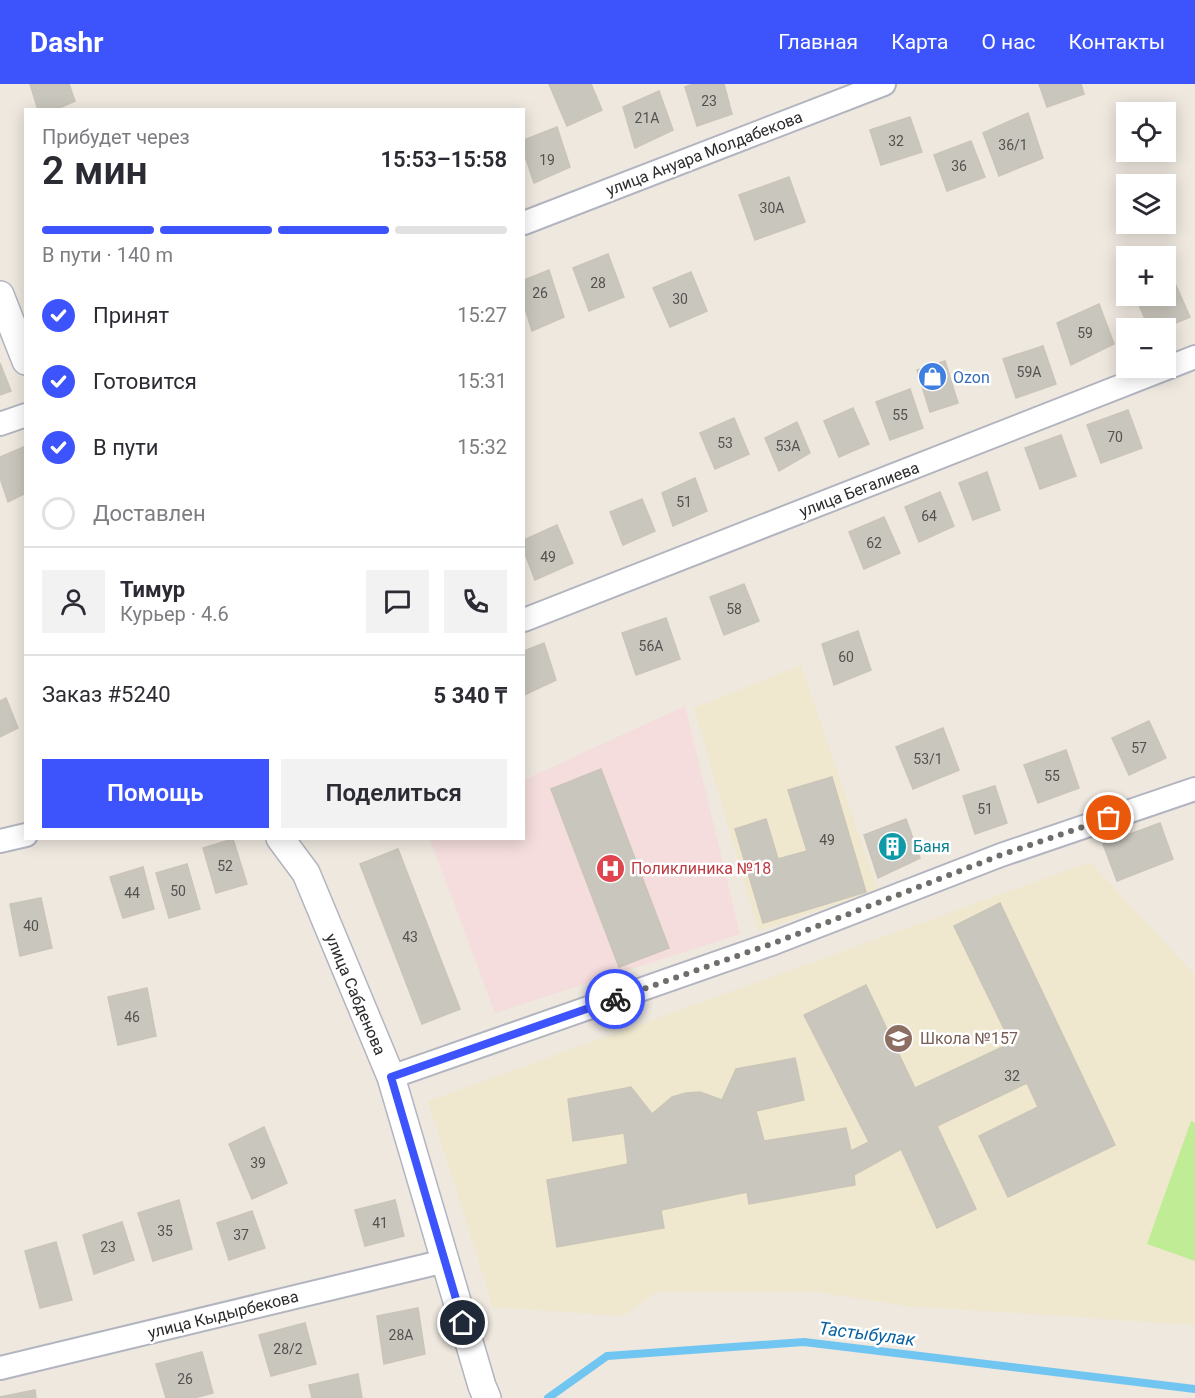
<!DOCTYPE html>
<html lang="ru">
<meta charset="utf-8">
<style>
body{margin:0;font-family:Roboto,sans-serif;background:#f2f2f3;color:#2b2b33;height:100vh;display:flex;flex-direction:column;font-size:22px;white-space:nowrap}
*{box-sizing:border-box;margin:0}
p{font-size:20px;color:#7c7c81}
.icon{flex:none;width:33px;height:33px;fill:none;stroke:currentColor;stroke-width:2;stroke-linecap:round;stroke-linejoin:round}
.map{position:relative;flex:1;overflow:hidden}
.panel{position:absolute;left:24px;top:24px;width:501px;height:732px;display:flex;flex-direction:column;background:#fff;border-radius:0px;box-shadow:0 3px 15px #0003}
.panel>*{flex:none}
.tools{position:absolute;left:1116px;top:18px;display:grid;gap:12px}
.tools a{display:grid;place-items:center;width:60px;height:60px;border-radius:0px;background:#fff;box-shadow:0 3px 15px #0003;font-size:30px}
.pin{position:absolute;display:grid;place-items:center;width:51px;height:51px;color:#fff;margin:-26px;border:3px solid #fff;border-radius:50%;box-shadow:0 2px 6px #0007}
.courier{position:absolute;display:grid;place-items:center;width:60px;height:60px;margin:-30px;border:4px solid #3d53fc;border-radius:50%;background:#fff;color:#222;box-shadow:0 2px 8px #0007}
.summary em{font-style:normal;font-weight:600}
.summary div{display:flex;flex-direction:column-reverse}
.summary{display:flex;align-items:center;justify-content:space-between;height:102px;padding:0 18px}
h1{font-size:39px;font-weight:600;line-height:45px}
.bar{display:grid;grid-template-columns:repeat(4,1fr);gap:9px 6px;align-content:center;height:72px;padding:0 18px}
.bar i{height:8px;border-radius:4px;background:#e1e1e2}
.bar .current{background:#3d53fc}
.bar p{grid-column:span 4}
.line{display:flex;align-items:center;gap:15px;padding:0 18px;border-top:2px solid #e1e1e2}
.line div{flex:1}
.round{display:grid;place-items:center;flex:none;width:63px;height:63px;border-radius:0px;background:#f2f2f3}
ol{padding:0 18px;list-style:none}
li{display:flex;align-items:center;gap:18px;height:66px}
li p{margin-inline-start:auto}
li .icon{padding:6px;border-radius:50%;background:#3d53fc;color:#fff;stroke-width:4}
li:last-child{color:#7c7c81}
li i{width:33px;height:33px;border:3px solid #e1e1e2;border-radius:50%}
.primary-button{display:flex;gap:12px;margin-top:auto;padding:12px 18px}
.primary-button a{flex:1;height:69px;border-radius:0px;background:#3d53fc;color:#fff;font-size:24px;font-weight:600;line-height:69px;text-align:center}
.primary-button a+a{background:#f2f2f3;color:#2b2b33}
header{display:flex;align-items:center;gap:36px;box-sizing:border-box;height:84px;padding:0 30px;background:#3d53fc;color:#fff}
header strong{font-size:28px}
nav{display:flex;gap:33px;margin-inline-start:auto;font-size:21px}
.map>svg:first-child{display:block}
.education{fill:#efe7ce}
.medical{fill:#f4dddc}
.pitch{fill:#c1ec96}
.lines{fill:none;stroke-linecap:round;stroke-linejoin:round}
.stream{stroke:#71c5f1;stroke-width:8}
.building{fill:#c9c6bd;stroke:#cac5b8;stroke-width:1.5}
.minor-casing{stroke:#b2b4c0;stroke-width:26}
.tertiary-casing{stroke:#b2b4c0;stroke-width:30}
.minor{stroke:#fff;stroke-width:22}
.tertiary{stroke:#fff;stroke-width:27}
.done{stroke:#706e6b;stroke-width:6;stroke-dasharray:0 10.8}
.route{stroke:#3d53fc;stroke-width:8}
.labels{text-anchor:middle;stroke-width:5;stroke-linejoin:round;paint-order:stroke}
.number-label{font-size:14px;fill:#535250}
.street-label{font-size:16px;fill:#2c2c2c;stroke:#fff}
.shop-label{font-size:16px;fill:#366cbe;stroke:#fff;text-anchor:start}
.culture-label{font-size:16px;fill:#0d838f;stroke:#fff;text-anchor:start}
.health-label{font-size:16px;fill:#be3a42;stroke:#fff;text-anchor:start}
.education-label{font-size:16px;fill:#785e54;stroke:#fff;text-anchor:start}
.water-label{font-size:18px;font-style:italic;fill:#0c62a1;stroke:#fff}
</style>
<header>
<strong>Dashr</strong>
<nav><a>Главная</a><a>Карта</a><a>О нас</a><a>Контакты</a></nav>
</header>
<div class="map">
<svg width="1195" height="1314" viewBox="0 0 1195 1314">
<rect width="100%" height="100%" fill="#eee8df"/>
<g class="education">
<polygon points="801,581 878,806 758,847 694,624"/>
<polygon points="1090,778 1195,891 1195,1241 906,1222 815,1208 657,1208 623,1232 493,1223 428,1017"/>
</g>
<polygon class="medical" points="685,622 740,850 495,929 430,755 524,754 524,696"/>
<polygon class="pitch" points="1191,1037 1195,1039 1195,1177 1147,1160"/>
<g class="lines">
<polyline class="stream" points="548,1314 607,1272 804,1258 1195,1305"/>
</g>
<g class="building">
<polygon points="30,0 69,0 75,17 55,26 38,26"/>
<polygon points="549,0 591,0 602,26 567,42"/>
<polygon points="693,0 724,0 732,30 697,42 685,3"/>
<polygon points="1039,0 1081,0 1084,10 1047,23"/>
<polygon points="659,7 673,46 635,64 623,23"/>
<polygon points="1028,29 1043,74 999,92 983,49"/>
<polygon points="910,33 922,68 881,81 870,46"/>
<polygon points="557,43 570,83 534,99 524,69 524,56"/>
<polygon points="971,57 985,93 947,107 934,71"/>
<polygon points="789,93 805,138 755,156 739,111"/>
<polygon points="608,170 624,213 589,227 573,184"/>
<polygon points="549,186 564,233 532,247 524,221 524,196"/>
<polygon points="691,188 707,227 670,243 653,204"/>
<polygon points="1171,190 1190,233 1164,244 1149,244 1135,212 1166,212 1166,192"/>
<polygon points="1099,220 1114,260 1071,281 1057,239"/>
<polygon points="1043,262 1056,300 1016,314 1003,275"/>
<polygon points="945,277 958,319 930,328 917,286"/>
<polygon points="0,279 11,307 0,311"/>
<polygon points="910,305 923,344 890,356 876,318"/>
<polygon points="853,324 869,360 839,373 824,337"/>
<polygon points="1128,326 1142,364 1101,379 1087,341"/>
<polygon points="734,334 749,370 715,385 700,349"/>
<polygon points="797,338 810,369 779,387 765,354"/>
<polygon points="1061,351 1076,392 1040,405 1025,364"/>
<polygon points="26,362 26,409 8,418 0,394 0,373"/>
<polygon points="987,388 1000,426 973,436 959,399"/>
<polygon points="695,394 707,427 673,442 662,409"/>
<polygon points="940,408 954,442 919,458 905,423"/>
<polygon points="642,415 655,447 623,461 610,428"/>
<polygon points="884,433 900,469 864,485 849,448"/>
<polygon points="557,441 573,479 535,496 524,467 524,456"/>
<polygon points="744,500 759,537 724,551 710,513"/>
<polygon points="666,534 680,575 636,591 622,549"/>
<polygon points="858,547 871,586 834,601 822,560"/>
<polygon points="544,559 556,596 524,611 524,567"/>
<polygon points="6,614 18,644 0,653 0,617"/>
<polygon points="1149,637 1166,674 1129,691 1112,654"/>
<polygon points="943,644 959,686 913,705 896,663"/>
<polygon points="1066,666 1079,704 1038,719 1024,681"/>
<polygon points="601,685 669,864 619,883 551,705"/>
<polygon points="832,693 866,808 763,839 735,745 766,735 778,775 807,767 788,706"/>
<polygon points="995,702 1007,739 975,750 963,712"/>
<polygon points="906,735 920,774 878,794 864,751"/>
<polygon points="1160,739 1173,775 1117,797 1103,760"/>
<polygon points="233,755 247,800 216,809 203,764"/>
<polygon points="398,765 460,925 422,940 360,780"/>
<polygon points="187,780 200,825 169,834 156,789"/>
<polygon points="143,783 154,825 123,834 110,793"/>
<polygon points="41,814 52,864 20,872 10,820"/>
<polygon points="1000,819 1115,1061 1008,1113 979,1052 1038,1023 1027,999 937,1042 976,1125 937,1144 901,1065 854,1091 855,1101 749,1120 747,1108 661,1126 664,1144 557,1163 547,1096 628,1080 624,1049 573,1057 568,1015 631,1003 652,1030 672,1013 686,1009 700,1008 722,1016 736,985 795,974 804,1016 756,1027 764,1057 846,1044 851,1067 869,1058 804,931 866,901 915,1004 1011,959 954,842"/>
<polygon points="147,904 156,952 118,961 108,913"/>
<polygon points="264,1043 287,1099 252,1115 229,1060"/>
<polygon points="179,1116 192,1165 153,1177 138,1129"/>
<polygon points="395,1116 404,1152 365,1162 355,1126"/>
<polygon points="252,1127 265,1164 229,1176 217,1139"/>
<polygon points="122,1138 134,1176 94,1190 83,1151"/>
<polygon points="56,1158 72,1216 40,1224 25,1167"/>
<polygon points="418,1224 425,1270 384,1280 377,1232"/>
<polygon points="305,1239 316,1280 271,1292 259,1251"/>
<polygon points="202,1268 213,1309 194,1314 166,1314 156,1280"/>
<polygon points="358,1290 362,1314 312,1314 309,1301"/>
<polygon points="35,1306 36,1314 0,1314 0,1313"/>
</g>
<g class="lines">
<defs>
<g id="minor">
<polyline points="524,139 884,0"/>
<polyline points="0,340 26,331"/>
<polyline points="524,536 1195,273"/>
<polyline points="0,757 26,751"/>
<polyline points="391,993 774,859 1001,771 1195,705"/>
<polyline points="0,1284 445,1177"/>
</g>
<g id="tertiary">
<polyline points="0,211 26,277"/>
<polyline points="280,754 306,789 391,993 482,1302 487,1314"/>
</g>
</defs>
<use href="#minor" class="minor-casing"/>
<use href="#tertiary" class="tertiary-casing"/>
<use href="#minor" class="minor"/>
<use href="#tertiary" class="tertiary"/>
</g>
<g class="lines">
<polyline class="done" points="615,915 774,859 1001,771 1109,734"/>
<polyline class="route" points="463,1239 391,993 615,915"/>
</g>
<defs>
<symbol id="shop-disc" viewBox="-11 -11 22 22"><circle r="9.5" fill="#3f7fe0" stroke="#fff"/><path d="M-5-2.5h2.3a2.7 3.5 0 0 1 5.4 0H5L5.5 6h-11ZM-1.5-2.5h3a1.5 2.3 0 0 0-3 0Z" fill="#fff"/></symbol>
<symbol id="building-disc" viewBox="-11 -11 22 22"><circle r="9.5" fill="#0f9aa8" stroke="#fff"/><path d="M-4-6H4V6H1V3H-1V6H-4ZM-2.5-4.3h1.7v1.8h-1.7ZM.8-4.3h1.7v1.8H.8ZM-2.5-1h1.7V.8h-1.7ZM.8-1h1.7V.8H.8Z" fill="#fff"/></symbol>
<symbol id="hospital-disc" viewBox="-11 -11 22 22"><circle r="9.5" fill="#e0444e" stroke="#fff"/><path d="M-5-5h3v3.5h4V-5h3V5h-3V1.5h-4V5h-3Z" fill="#fff"/></symbol>
<symbol id="school-disc" viewBox="-11 -11 22 22"><circle r="9.5" fill="#8d6e63" stroke="#fff"/><path d="M0-5L7-2L0 1L-7-2ZM-4 1L0 2.5L4 1V4Q0 6-4 4Z" fill="#fff"/></symbol>
</defs>
<g fill-rule="evenodd">
<use href="#shop-disc" x="916" y="276" width="33" height="33"/>
<use href="#building-disc" x="876" y="746" width="33" height="33"/>
<use href="#hospital-disc" x="594" y="768" width="33" height="33"/>
<use href="#school-disc" x="882" y="938" width="33" height="33"/>
</g>
<g class="labels">
<g class="number-label">
<text x="709" y="22">23</text>
<text x="647" y="39">21А</text>
<text x="896" y="62">32</text>
<text x="1013" y="66">36/1</text>
<text x="547" y="81">19</text>
<text x="959" y="87">36</text>
<text x="772" y="129">30А</text>
<text x="598" y="204">28</text>
<text x="540" y="214">26</text>
<text x="680" y="220">30</text>
<text x="1085" y="254">59</text>
<text x="1029" y="293">59А</text>
<text x="900" y="336">55</text>
<text x="1115" y="358">70</text>
<text x="725" y="364">53</text>
<text x="788" y="367">53А</text>
<text x="684" y="423">51</text>
<text x="929" y="437">64</text>
<text x="874" y="464">62</text>
<text x="548" y="478">49</text>
<text x="734" y="530">58</text>
<text x="651" y="567">56А</text>
<text x="846" y="578">60</text>
<text x="1139" y="669">57</text>
<text x="928" y="680">53/1</text>
<text x="1052" y="697">55</text>
<text x="985" y="730">51</text>
<text x="827" y="761">49</text>
<text x="225" y="787">52</text>
<text x="178" y="812">50</text>
<text x="132" y="814">44</text>
<text x="31" y="847">40</text>
<text x="410" y="858">43</text>
<text x="132" y="938">46</text>
<text x="1012" y="997">32</text>
<text x="258" y="1084">39</text>
<text x="380" y="1144">41</text>
<text x="165" y="1152">35</text>
<text x="241" y="1156">37</text>
<text x="108" y="1168">23</text>
<text x="401" y="1256">28А</text>
<text x="288" y="1270">28/2</text>
<text x="185" y="1300">26</text>
</g>
<g class="street-label">
<text transform="translate(704 69) rotate(-21)" y="6">улица Ануара Молдабекова</text>
<text transform="translate(859 405) rotate(-21)" y="6">улица Бегалиева</text>
<text transform="translate(356 910) rotate(67)" y="6">улица Сабденова</text>
<text transform="translate(223 1230) rotate(-14)" y="6">улица Кыдырбекова</text>
</g>
<g class="shop-label">
<text x="953" y="299">Ozon</text>
</g>
<g class="culture-label">
<text x="913" y="768">Баня</text>
</g>
<g class="health-label">
<text x="631" y="790">Поликлиника №18</text>
</g>
<g class="education-label">
<text x="920" y="960">Школа №157</text>
</g>
<g class="water-label">
<text transform="translate(867 1250) rotate(7)" y="6">Тастыбулак</text>
</g>
</g>
</svg>
<div class="tools">
<a><svg class="icon" aria-label="locate" viewBox="0 0 24 24"><circle cx="12" cy="12" r="6"/><path d="M12 2v4M12 18v4M2 12h4M18 12h4"/></svg></a>
<a><svg class="icon" aria-label="layers" viewBox="0 0 24 24"><path d="M12 4l9 5-9 5-9-5zM3 14l9 5 9-5"/></svg></a>
<a>+</a>
<a>−</a>
</div>
<div class="pin" style="left:1109px;top:734px;background:#ea580c"><svg class="icon" aria-label="bag" viewBox="0 0 24 24"><path d="M5 8h14l-1 12H6zM9 8a3 3 0 0 1 6 0"/></svg></div>
<div class="pin" style="left:463px;top:1239px;background:#1f2937"><svg class="icon" aria-label="home" viewBox="0 0 24 24"><path d="M3 11l9-7 9 7M6 9v11h12V9"/></svg></div>
<div class="courier" style="left:615px;top:915px"><svg class="icon" aria-label="bike" viewBox="0 0 24 24"><circle cx="6" cy="16" r="4"/><circle cx="18" cy="16" r="4"/><path d="M6 16l4-8h5l3 8M10 8l3 8H6M13 5h3"/></svg></div>
<section class="panel">
<div class="summary"><div><h1>2 мин</h1><p>Прибудет через</p></div><em>15:53–15:58</em></div>
<div class="bar"><i class="current"></i><i class="current"></i><i class="current"></i><i></i><p>В пути · 140 m</p></div>
<ol>
<li><svg class="icon" aria-label="check" viewBox="0 0 24 24"><path d="M5 12l5 5 9-10"/></svg>Принят<p>15:27</p></li>
<li><svg class="icon" aria-label="check" viewBox="0 0 24 24"><path d="M5 12l5 5 9-10"/></svg>Готовится<p>15:31</p></li>
<li><svg class="icon" aria-label="check" viewBox="0 0 24 24"><path d="M5 12l5 5 9-10"/></svg>В пути<p>15:32</p></li>
<li><i></i>Доставлен</li>
</ol>
<div class="line" style="height:108px"><a class="round"><svg class="icon" aria-label="person" viewBox="0 0 24 24"><circle cx="12" cy="8" r="4"/><path d="M4 21q1-7 8-7t8 7"/></svg></a><div><b>Тимур</b><p>Курьер · 4.6</p></div><a class="round"><svg class="icon" aria-label="chat" viewBox="0 0 24 24"><path d="M4 5h16v11H9l-5 4z"/></svg></a><a class="round"><svg class="icon" aria-label="phone" viewBox="0 0 24 24"><path d="M5 4h4l2 5-3 2q2 4 5 5l2-3 5 2v4C11 20 4 13 5 4z"/></svg></a></div>
<div class="line" style="height:78px"><div>Заказ #5240</div><b>5 340 ₸</b></div>
<div class="primary-button"><a>Помощь</a><a>Поделиться</a></div>
</section>
</div>
